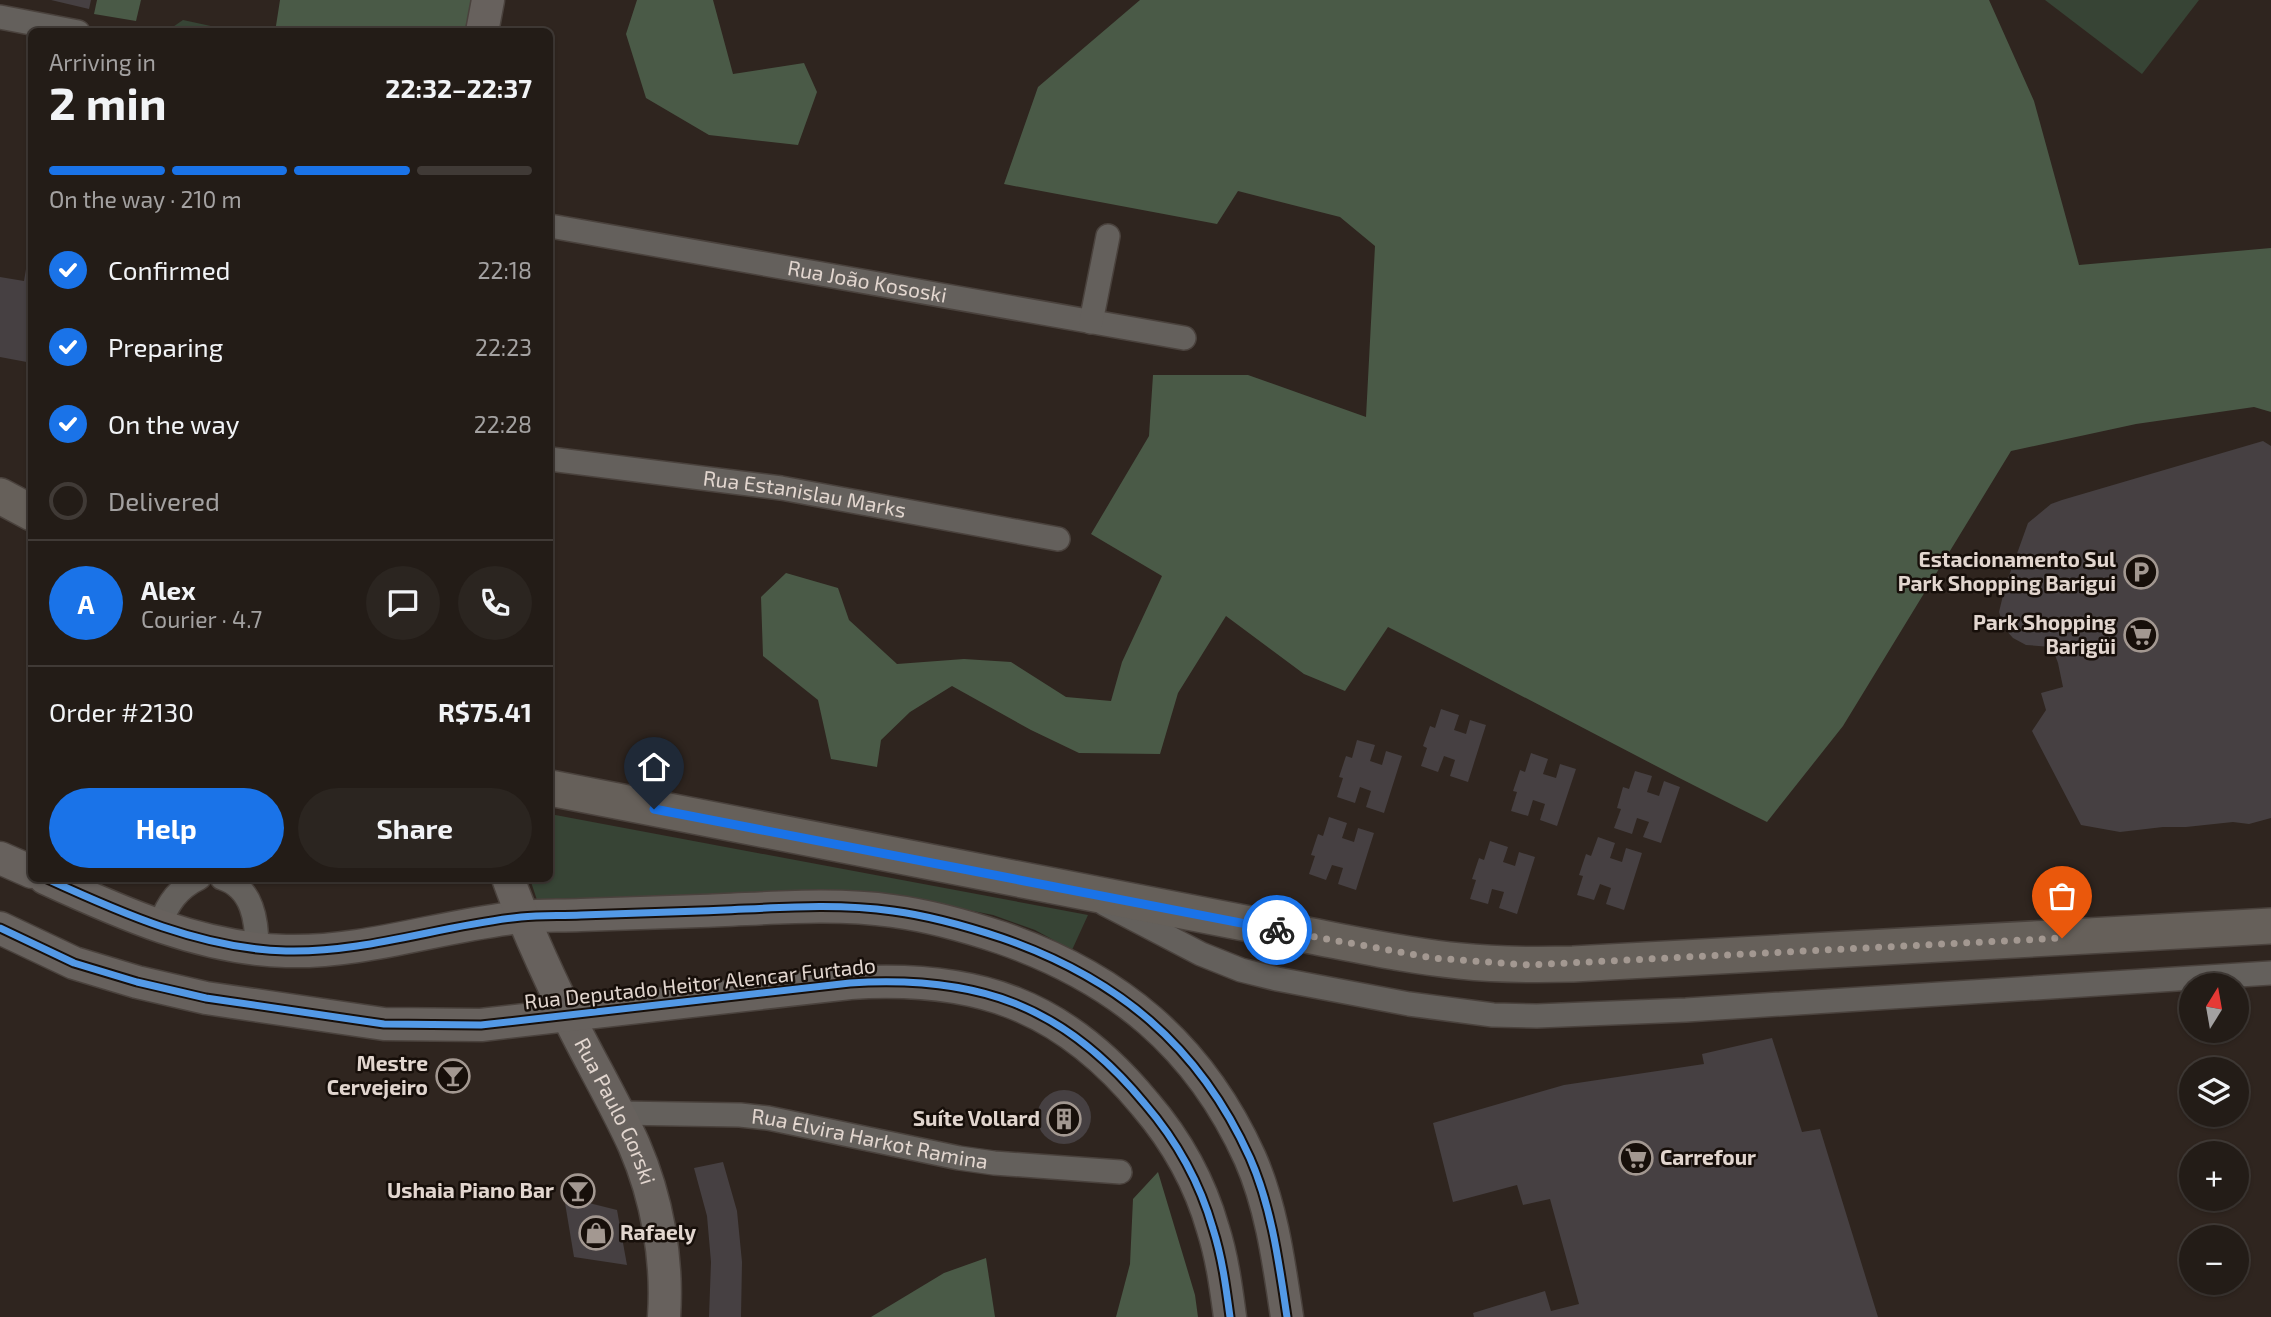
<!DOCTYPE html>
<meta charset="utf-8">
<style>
body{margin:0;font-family:"Exo 2",sans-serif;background:#2b2520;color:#f1f3f6;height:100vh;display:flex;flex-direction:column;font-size:26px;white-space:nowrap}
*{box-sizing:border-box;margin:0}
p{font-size:23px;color:#a3a1a1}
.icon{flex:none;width:38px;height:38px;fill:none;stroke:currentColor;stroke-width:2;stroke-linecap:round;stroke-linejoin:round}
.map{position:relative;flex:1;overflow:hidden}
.sheet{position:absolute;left:28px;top:28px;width:525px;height:854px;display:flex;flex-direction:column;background:#231c17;border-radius:10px;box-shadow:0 2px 5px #0004,0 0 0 2px #403a36}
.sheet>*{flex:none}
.needle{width:46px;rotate:11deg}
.buttons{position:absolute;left:2179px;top:973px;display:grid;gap:14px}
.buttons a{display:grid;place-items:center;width:70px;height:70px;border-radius:50%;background:#231c17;box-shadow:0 2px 5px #0004,0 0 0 2px #403a36;font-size:35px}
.pin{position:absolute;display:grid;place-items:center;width:60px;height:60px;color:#fff;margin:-72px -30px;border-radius:50% 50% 50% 0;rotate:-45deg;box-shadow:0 0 7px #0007}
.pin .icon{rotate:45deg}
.courier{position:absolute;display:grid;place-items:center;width:70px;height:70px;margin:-35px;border:5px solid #1a73e8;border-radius:50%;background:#fff;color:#222;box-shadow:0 2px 9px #0007}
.summary em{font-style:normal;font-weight:700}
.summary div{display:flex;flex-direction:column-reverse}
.summary{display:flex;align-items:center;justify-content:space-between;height:119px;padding:0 21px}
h1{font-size:46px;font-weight:700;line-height:52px}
.bar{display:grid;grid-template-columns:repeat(4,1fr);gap:10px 7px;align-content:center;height:84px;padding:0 21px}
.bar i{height:9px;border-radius:5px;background:#403a36}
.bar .selected{background:#1a73e8}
.bar p{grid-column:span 4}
.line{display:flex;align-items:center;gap:18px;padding:0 21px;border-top:2px solid #403a36}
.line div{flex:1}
.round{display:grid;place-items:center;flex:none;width:74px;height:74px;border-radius:37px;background:#2b2520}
ol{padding:0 21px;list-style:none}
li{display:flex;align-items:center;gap:21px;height:77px}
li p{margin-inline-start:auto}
li .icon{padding:7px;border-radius:50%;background:#1a73e8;color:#fff;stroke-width:4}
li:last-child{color:#a3a1a1}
li i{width:38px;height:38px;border:4px solid #403a36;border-radius:50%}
.action{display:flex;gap:14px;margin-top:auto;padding:14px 21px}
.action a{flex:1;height:80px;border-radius:42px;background:#1a73e8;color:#fff;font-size:28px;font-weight:700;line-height:80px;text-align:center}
.action a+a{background:#2b2520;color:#f1f3f6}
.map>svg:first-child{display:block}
.green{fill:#374435}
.forest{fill:#4a5a47}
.building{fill:#464042}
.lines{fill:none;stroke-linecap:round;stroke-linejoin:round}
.street-casing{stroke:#4a423d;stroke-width:26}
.secondary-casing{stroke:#4a423d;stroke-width:35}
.primary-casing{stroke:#4a423d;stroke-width:38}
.street{stroke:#64605c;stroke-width:23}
.secondary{stroke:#67615d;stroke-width:32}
.primary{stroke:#66605a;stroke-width:35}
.cycleway-casing{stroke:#170f0a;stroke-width:11}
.cycleway{stroke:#5399e6;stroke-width:7}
.done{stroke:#a39891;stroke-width:7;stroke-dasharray:0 12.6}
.route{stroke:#1a73e8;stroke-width:9}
.labels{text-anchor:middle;stroke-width:5;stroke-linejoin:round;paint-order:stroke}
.street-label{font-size:21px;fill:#e2d6cf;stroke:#170f0a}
.poi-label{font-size:21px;font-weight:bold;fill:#e2d6cf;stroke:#170f0a;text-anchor:end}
</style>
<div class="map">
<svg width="2271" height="1317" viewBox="0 0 2271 1317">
<rect width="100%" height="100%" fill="#2f251f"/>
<g class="green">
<polygon points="2045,0 2199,0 2142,74"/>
<polygon points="183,20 220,28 219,31 167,31"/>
<polygon points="550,814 1088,915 1072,950 1035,930 993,915 894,895 538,903 530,879 550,878"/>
</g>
<g class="forest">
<polygon points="97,0 141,0 136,21 94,14"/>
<polygon points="280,0 476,0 470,31 275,32"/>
<polygon points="637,0 713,0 733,74 804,63 817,92 798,145 709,135 646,98 626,34"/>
<path d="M1140,0H1989L2034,101L2079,265L2271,248V412L2254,407L2136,424L2011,451L1843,726L1767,822C1639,759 1515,691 1388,627L1345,691L1304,674L1226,616L1178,693L1160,754L1079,753L1031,730L952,686L910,712L881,740L877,767L831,759L818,700L763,656L761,597L786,573L838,588L849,620L897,664L964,659L1011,662L1066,697L1111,701L1122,662L1162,576L1091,534L1149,436L1153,375H1248L1366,417L1375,246L1340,217L1238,191L1217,224L1004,184L1038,87Z"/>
<polygon points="1158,1172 1195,1295 1198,1317 1116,1317 1130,1264 1133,1199"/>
<polygon points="986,1258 995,1317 871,1317 944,1273"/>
</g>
<g class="building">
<polygon points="51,0 91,0 89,9"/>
<polygon points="26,269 32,270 32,363 0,357 0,277 24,281"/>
<polygon points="2263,441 2271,446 2271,818 2249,824 2233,822 2186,827 2163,827 2120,832 2081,825 2032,731 2046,710 2041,693 2063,687 2058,663 2052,647 2026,645 2013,638 2004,628 1999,612 2005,587 2028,523 2051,504 2062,500"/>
<polygon points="1441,709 1459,715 1454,730 1466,734 1470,720 1486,725 1468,782 1450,776 1455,760 1444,756 1438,772 1421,766 1427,748 1423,746 1430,726 1435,728"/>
<polygon points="1357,740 1375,745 1370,761 1382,765 1386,751 1402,756 1384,813 1366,807 1371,791 1360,787 1355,803 1337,797 1343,778 1339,777 1346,756 1352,758"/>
<polygon points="1531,753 1548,759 1543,774 1556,778 1560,764 1576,769 1557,826 1540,820 1545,804 1533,800 1528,816 1511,811 1517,792 1513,791 1520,770 1525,772"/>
<polygon points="1635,771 1652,776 1647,792 1659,796 1664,781 1680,787 1661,843 1643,837 1649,822 1637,818 1632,834 1614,828 1621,809 1617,808 1623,787 1629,789"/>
<polygon points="1329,817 1347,823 1342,838 1354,842 1358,828 1374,833 1356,890 1338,884 1343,868 1332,865 1326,880 1309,874 1315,856 1311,855 1318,834 1323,836"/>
<polygon points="1598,837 1615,843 1610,858 1622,862 1626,848 1642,853 1624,910 1606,904 1611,888 1600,884 1594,900 1577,895 1583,876 1579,875 1586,854 1591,856"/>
<polygon points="1490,841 1508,847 1503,862 1515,866 1519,852 1535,857 1517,914 1499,908 1504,892 1492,889 1488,904 1470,899 1476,880 1472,879 1479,858 1484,860"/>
<polygon points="1772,1038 1802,1132 1820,1129 1878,1317 1474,1317 1473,1313 1545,1291 1551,1311 1579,1304 1550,1199 1523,1205 1517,1185 1453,1202 1433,1123 1564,1085 1704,1064 1702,1054"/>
<circle cx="1064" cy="1117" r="27"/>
<polygon points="723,1162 737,1211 742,1262 741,1317 709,1317 711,1262 707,1216 694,1168"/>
<polygon points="565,1203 589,1203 617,1210 627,1265 574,1257"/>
</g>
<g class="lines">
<defs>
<g id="street">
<polyline points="0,17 78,32"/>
<path id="s1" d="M550,226L1184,338"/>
<polyline points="1091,322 1108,236"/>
<path id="s2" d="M550,459L781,488L1058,539"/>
<path d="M222,878C253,888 257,921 257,949"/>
<polyline points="1105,904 1201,954 1241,970 1277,979 1409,1004 1493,1015 1537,1016 1686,1010 2271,973"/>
<path d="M160,925C167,904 178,888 199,878"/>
<path id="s3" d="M618,1113L740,1115L768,1118L959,1158L994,1163L1120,1172"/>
</g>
<g id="secondary">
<polyline points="482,32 488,0"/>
<polyline points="0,858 32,872"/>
<path d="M45,878C121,913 202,949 286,951C366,953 442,925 521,917C541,915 561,916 581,915C621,914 660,912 700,911C764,909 830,902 893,911C931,916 966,926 1002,938C1117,978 1199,1045 1250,1158C1272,1208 1279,1264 1287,1317"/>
<path id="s4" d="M508,878C525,926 546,971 568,1016C589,1059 614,1101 634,1145C657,1198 668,1259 664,1317"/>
<path d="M0,928L74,963L137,982L206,998L384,1024L481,1025L850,983C976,975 1063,1004 1145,1104C1176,1140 1200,1183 1213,1229C1222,1257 1226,1287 1230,1317"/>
</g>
<g id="primary">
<polyline points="0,496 32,513"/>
<path d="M550,788L1301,934C1354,944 1407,956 1460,961C1498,965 1535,965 1573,964L2271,926"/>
</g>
</defs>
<use href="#street" class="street-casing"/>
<use href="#secondary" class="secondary-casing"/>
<use href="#primary" class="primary-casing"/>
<use href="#street" class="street"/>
<use href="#secondary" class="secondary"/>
<use href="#primary" class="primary"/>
<defs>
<g id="cycleway">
<path d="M45,878C121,913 202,949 286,951C366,953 442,925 521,917C541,915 561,916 581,915C621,914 660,912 700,911C764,909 830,902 893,911C931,916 966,926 1002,938C1117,978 1199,1045 1250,1158C1272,1208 1279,1264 1287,1317"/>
<path d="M0,928L74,963L137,982L206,998L384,1024L481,1025L850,983C976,975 1063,1004 1145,1104C1176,1140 1200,1183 1213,1229C1222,1257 1226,1287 1230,1317"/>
</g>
</defs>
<use href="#cycleway" class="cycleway-casing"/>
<use href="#cycleway" class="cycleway"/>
</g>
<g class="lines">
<polyline class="done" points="1277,930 1433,958 1529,965 2062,938"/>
<polyline class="route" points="654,809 1277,930"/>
</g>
<defs>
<symbol id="parking-ring" viewBox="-11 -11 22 22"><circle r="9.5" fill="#170f0a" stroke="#a39891" stroke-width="1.5"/><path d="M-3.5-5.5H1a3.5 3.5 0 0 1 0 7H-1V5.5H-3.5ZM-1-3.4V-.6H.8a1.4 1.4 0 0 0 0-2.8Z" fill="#a39891"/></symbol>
<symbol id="supermarket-ring" viewBox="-11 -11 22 22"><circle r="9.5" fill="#170f0a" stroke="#a39891" stroke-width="1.5"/><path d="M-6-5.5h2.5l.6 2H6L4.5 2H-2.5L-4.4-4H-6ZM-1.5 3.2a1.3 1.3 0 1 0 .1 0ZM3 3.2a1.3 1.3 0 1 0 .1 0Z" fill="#a39891"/></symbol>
<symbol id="bar-ring" viewBox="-11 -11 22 22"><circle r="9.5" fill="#170f0a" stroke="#a39891" stroke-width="1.5"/><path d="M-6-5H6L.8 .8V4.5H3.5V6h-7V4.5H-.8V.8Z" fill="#a39891"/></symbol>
<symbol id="building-ring" viewBox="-11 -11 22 22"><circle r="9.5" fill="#170f0a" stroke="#a39891" stroke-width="1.5"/><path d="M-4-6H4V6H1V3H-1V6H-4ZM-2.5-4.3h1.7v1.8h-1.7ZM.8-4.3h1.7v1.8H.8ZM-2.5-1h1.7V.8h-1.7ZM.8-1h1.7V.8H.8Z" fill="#a39891"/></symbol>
<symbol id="shop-ring" viewBox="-11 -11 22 22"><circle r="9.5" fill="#170f0a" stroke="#a39891" stroke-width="1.5"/><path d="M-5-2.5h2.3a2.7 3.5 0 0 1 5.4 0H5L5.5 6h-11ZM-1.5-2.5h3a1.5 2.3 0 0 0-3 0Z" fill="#a39891"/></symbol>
</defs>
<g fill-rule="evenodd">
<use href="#parking-ring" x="2122" y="553" width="38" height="38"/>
<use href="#supermarket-ring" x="2122" y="616" width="38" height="38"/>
<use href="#bar-ring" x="434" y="1057" width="38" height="38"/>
<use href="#building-ring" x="1045" y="1100" width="38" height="38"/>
<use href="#supermarket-ring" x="1617" y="1139" width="38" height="38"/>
<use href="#bar-ring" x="559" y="1172" width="38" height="38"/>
<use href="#shop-ring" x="577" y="1214" width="38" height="38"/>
</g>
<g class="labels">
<g class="street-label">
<text dy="7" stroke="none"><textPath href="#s1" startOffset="322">Rua João Kososki</textPath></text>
<text dy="7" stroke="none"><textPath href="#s2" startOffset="257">Rua Estanislau Marks</textPath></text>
<text transform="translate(700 984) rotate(-6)" y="7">Rua Deputado Heitor Alencar Furtado</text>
<text dy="7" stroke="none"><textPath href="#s4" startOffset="257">Rua Paulo Gorski</textPath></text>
<text dy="7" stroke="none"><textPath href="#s3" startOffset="254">Rua Elvira Harkot Ramina</textPath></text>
</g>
<g class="poi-label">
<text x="2116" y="567">Estacionamento Sul<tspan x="2116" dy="24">Park Shopping Barigui</tspan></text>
<text x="2116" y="630">Park Shopping<tspan x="2116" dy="24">Barigüi</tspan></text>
<text x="428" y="1071">Mestre<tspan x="428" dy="24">Cervejeiro</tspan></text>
<text x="1040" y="1126">Suíte Vollard</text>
<text x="1660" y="1165" text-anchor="start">Carrefour</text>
<text x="554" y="1198">Ushaia Piano Bar</text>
<text x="620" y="1240" text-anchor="start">Rafaely</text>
</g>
</g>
</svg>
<div class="buttons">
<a><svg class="needle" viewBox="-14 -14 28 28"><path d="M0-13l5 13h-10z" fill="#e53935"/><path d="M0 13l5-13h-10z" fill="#a3a1a1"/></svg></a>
<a><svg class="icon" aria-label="layers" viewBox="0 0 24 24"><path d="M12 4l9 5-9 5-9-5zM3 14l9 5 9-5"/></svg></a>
<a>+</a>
<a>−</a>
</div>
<div class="pin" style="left:2062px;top:938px;background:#ea580c"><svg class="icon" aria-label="bag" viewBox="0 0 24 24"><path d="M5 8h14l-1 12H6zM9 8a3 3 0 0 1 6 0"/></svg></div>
<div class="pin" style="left:654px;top:809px;background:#1f2937"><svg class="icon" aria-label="home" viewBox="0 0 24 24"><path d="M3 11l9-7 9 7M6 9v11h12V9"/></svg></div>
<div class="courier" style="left:1277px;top:930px"><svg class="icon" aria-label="bike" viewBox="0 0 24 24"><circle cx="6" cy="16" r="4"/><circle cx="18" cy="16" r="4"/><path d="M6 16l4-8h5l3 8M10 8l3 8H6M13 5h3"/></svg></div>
<section class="sheet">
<div class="summary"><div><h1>2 min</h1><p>Arriving in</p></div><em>22:32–22:37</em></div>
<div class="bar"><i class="selected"></i><i class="selected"></i><i class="selected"></i><i></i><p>On the way · 210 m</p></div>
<ol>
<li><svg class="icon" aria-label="check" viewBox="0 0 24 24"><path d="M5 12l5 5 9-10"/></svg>Confirmed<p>22:18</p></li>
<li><svg class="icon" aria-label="check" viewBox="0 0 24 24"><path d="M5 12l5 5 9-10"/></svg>Preparing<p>22:23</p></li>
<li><svg class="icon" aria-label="check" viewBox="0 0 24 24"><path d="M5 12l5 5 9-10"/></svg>On the way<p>22:28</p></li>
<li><i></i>Delivered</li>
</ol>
<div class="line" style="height:126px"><b class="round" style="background:#1a73e8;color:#fff">A</b><div><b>Alex</b><p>Courier · 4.7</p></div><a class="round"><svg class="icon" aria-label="chat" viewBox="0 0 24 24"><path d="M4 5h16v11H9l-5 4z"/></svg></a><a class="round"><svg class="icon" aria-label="phone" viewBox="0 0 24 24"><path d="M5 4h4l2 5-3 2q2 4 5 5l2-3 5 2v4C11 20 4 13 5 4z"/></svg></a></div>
<div class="line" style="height:91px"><div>Order #2130</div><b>R$75.41</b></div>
<div class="action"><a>Help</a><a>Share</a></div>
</section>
</div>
